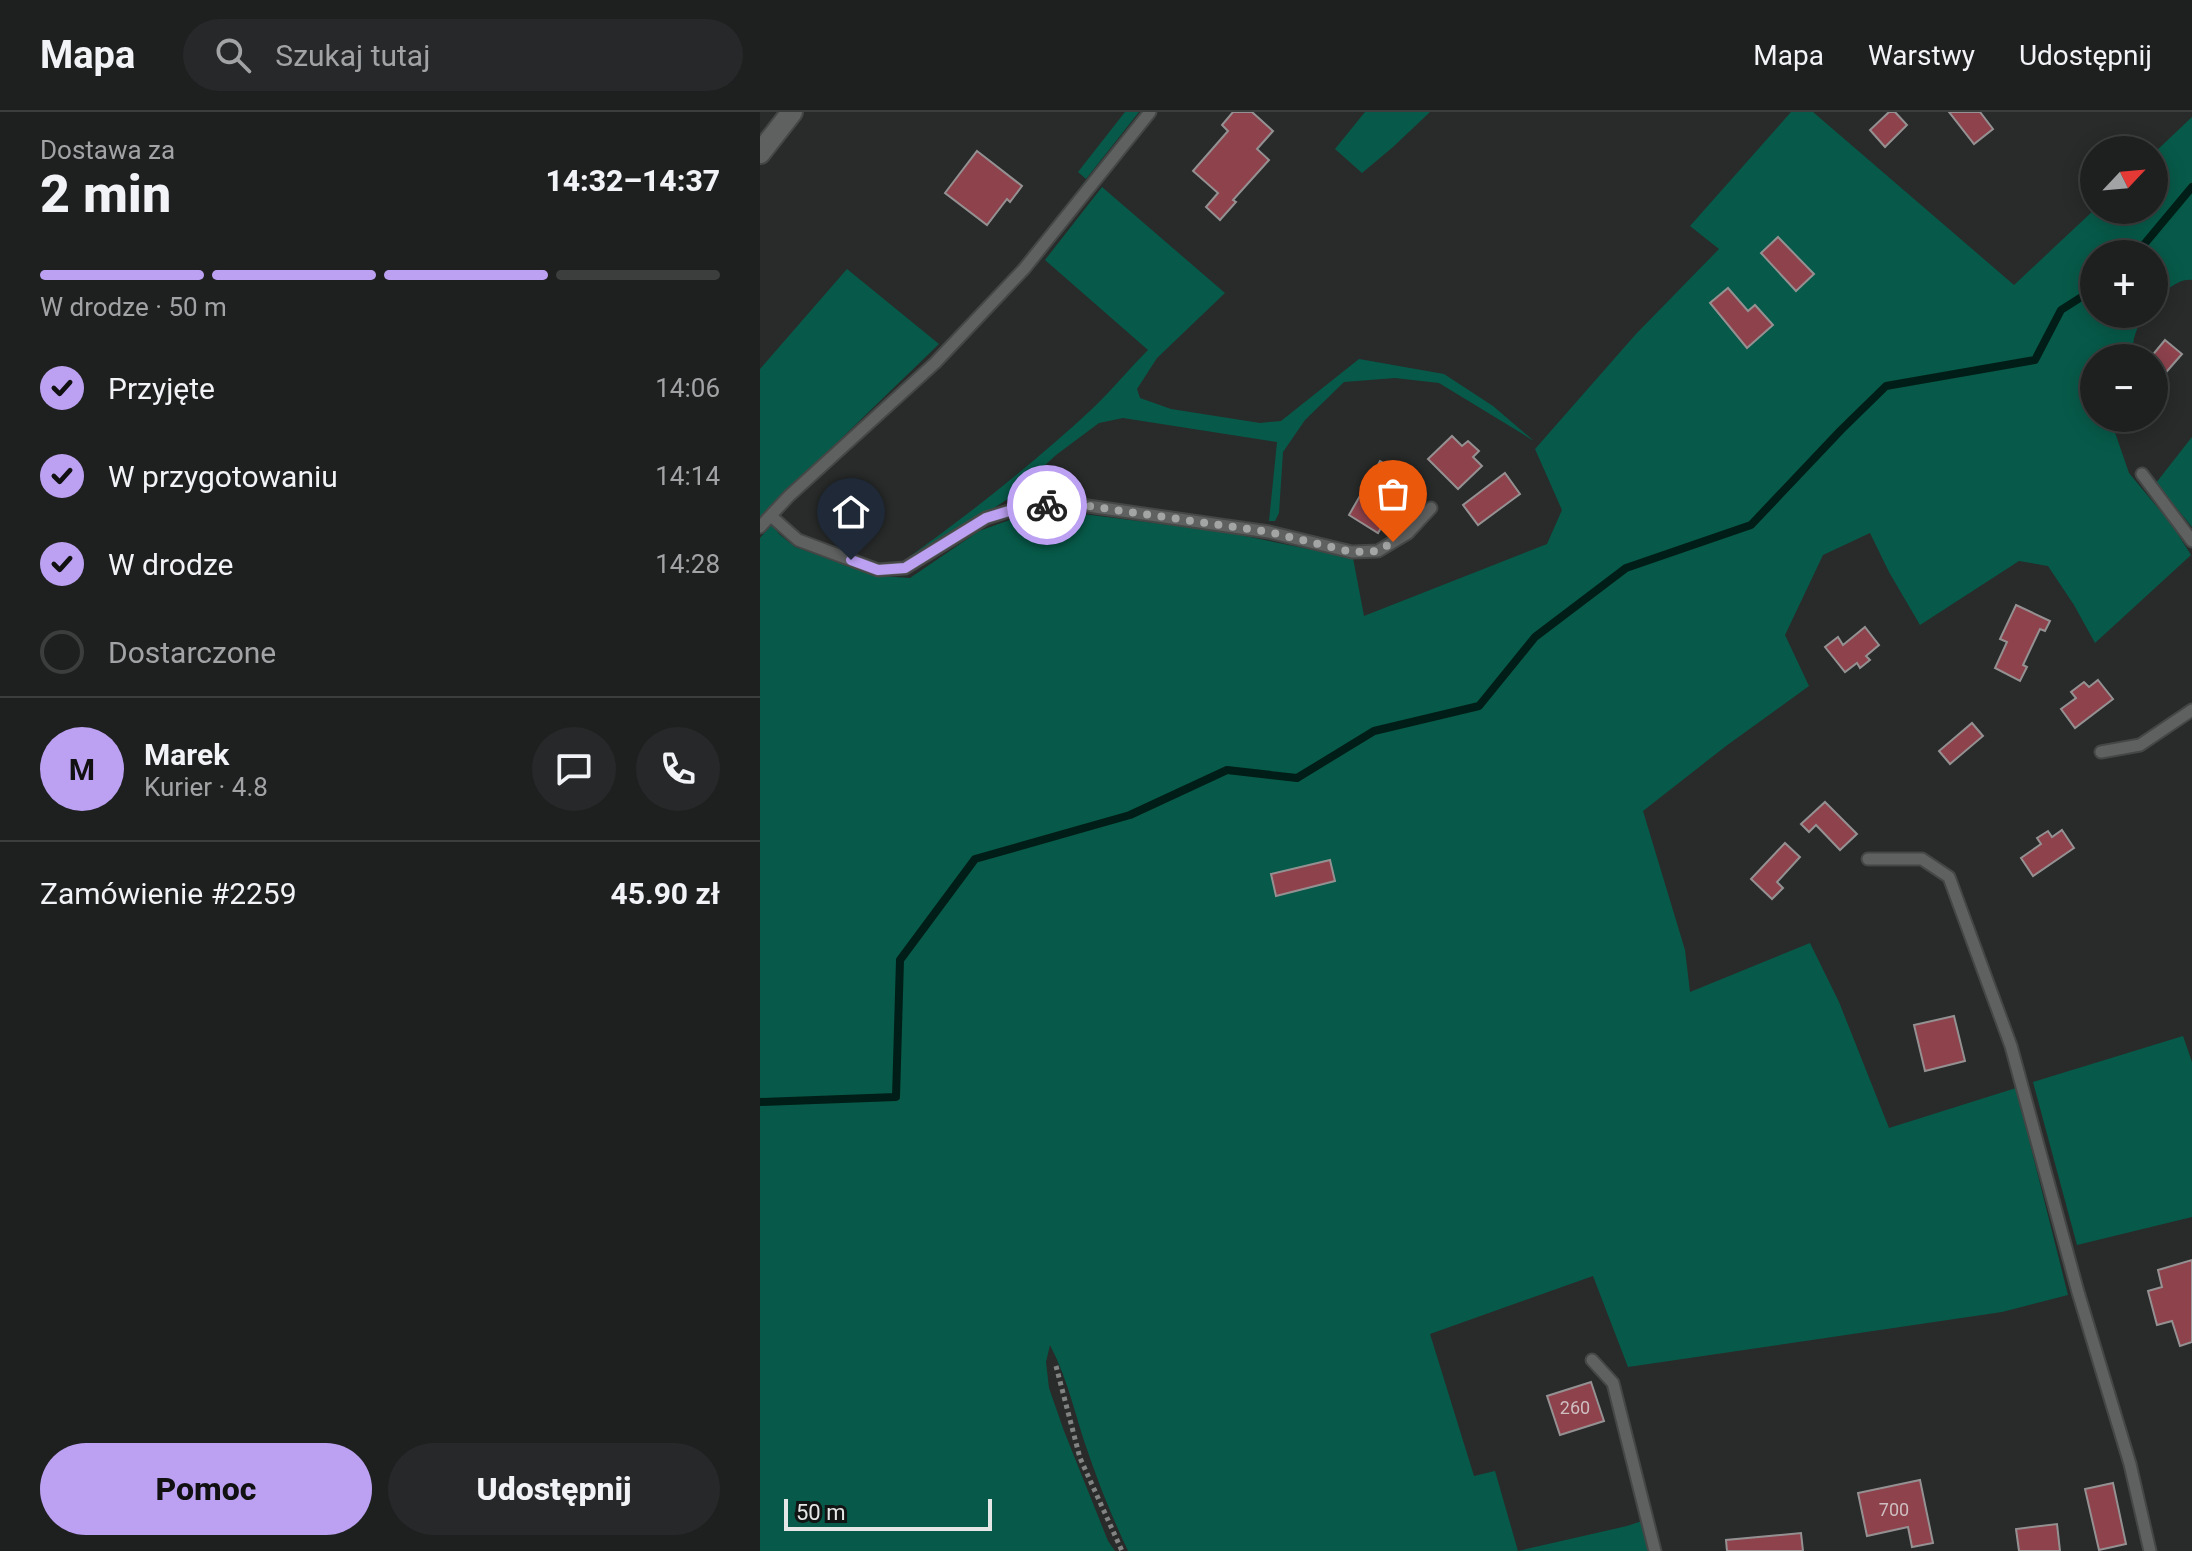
<!DOCTYPE html>
<html lang="pl">
<meta charset="utf-8">
<style>
body{margin:0;font-family:Roboto,sans-serif;background:#262829;color:#f1f3f6;height:100vh;display:flex;flex-direction:column;font-size:30px;white-space:nowrap}
*{box-sizing:border-box;margin:0}
p{font-size:26px;color:#a1a3a5}
.icon{flex:none;width:44px;height:44px;fill:none;stroke:currentColor;stroke-width:2;stroke-linecap:round;stroke-linejoin:round}
.map{position:relative;flex:1;overflow:hidden}
.details{display:flex;flex-direction:column;background:#1e2020;width:760px}
.details>*{flex:none}
.needle{width:52px;rotate:64deg}
.tools{position:absolute;left:1320px;top:24px;display:grid;gap:16px}
.tools a{display:grid;place-items:center;width:88px;height:88px;border-radius:50%;background:#1e2020;box-shadow:0 4px 20px #0003,0 0 0 2px #3c3e3e;font-size:40px}
.scale{position:absolute;left:24px;bottom:20px;width:208px;box-sizing:border-box;padding-left:8px;border:4px solid #e5e7e6;border-top:0;font-size:22px;line-height:28px;white-space:nowrap;color:#e5e7e6;-webkit-text-stroke:6px #121313;paint-order:stroke}
.pin{position:absolute;display:grid;place-items:center;width:68px;height:68px;color:#fff;margin:-82px -34px;border-radius:50% 50% 50% 0;rotate:-45deg;box-shadow:0 0 8px #0007}
.pin .icon{rotate:45deg}
.courier{position:absolute;display:grid;place-items:center;width:80px;height:80px;margin:-40px;border:6px solid #bca0f2;border-radius:50%;background:#fff;color:#222;box-shadow:0 2px 10px #0007}
.overview em{font-style:normal;font-weight:800}
.overview div{display:flex;flex-direction:column-reverse}
.overview{display:flex;align-items:center;justify-content:space-between;height:136px;padding:0 40px}
h1{font-size:52px;font-weight:800;line-height:60px}
.bar{display:grid;grid-template-columns:repeat(4,1fr);gap:12px 8px;align-content:center;height:96px;padding:0 40px}
.bar i{height:10px;border-radius:6px;background:#3c3e3e}
.bar .on{background:#bca0f2}
.bar p{grid-column:span 4}
.line{display:flex;align-items:center;gap:20px;padding:0 40px;border-top:2px solid #3c3e3e}
.line div{flex:1}
.round{display:grid;place-items:center;flex:none;width:84px;height:84px;border-radius:42px;background:#262829}
ol{padding:0 40px;list-style:none}
li{display:flex;align-items:center;gap:24px;height:88px}
li p{margin-inline-start:auto}
li .icon{padding:8px;border-radius:50%;background:#bca0f2;color:#111;stroke-width:4}
li:last-child{color:#a1a3a5}
li i{width:44px;height:44px;border:4px solid #3c3e3e;border-radius:50%}
.action{display:flex;gap:16px;margin-top:auto;padding:16px 40px}
.action a{flex:1;height:92px;border-radius:48px;background:#bca0f2;color:#111;font-size:32px;font-weight:800;line-height:92px;text-align:center}
.action a+a{background:#262829;color:#f1f3f6}
header{display:flex;align-items:center;gap:48px;box-sizing:border-box;height:112px;padding:0 40px;background:#1e2020;border-bottom:2px solid #3c3e3e}
header strong{font-size:38px}
nav{display:flex;gap:44px;margin-inline-start:auto;font-size:28px}
.search{width:560px;height:72px;background:#262829;display:flex;align-items:center;gap:20px;box-sizing:border-box;padding:0 28px;border-radius:44px;color:#a1a3a5;font-size:30px}
main{display:flex;flex:1;min-height:0}
.map>svg:first-child{display:block}
.green{fill:#075a49}
.lines{fill:none;stroke-linecap:round;stroke-linejoin:round}
.stream{stroke:#001e17;stroke-width:8}
.building{fill:#8d424c;stroke:#959192;stroke-width:2}
.lane-casing{stroke:#444746;stroke-width:15}
.street-casing{stroke:#444746;stroke-width:24}
.path{stroke:#818483;stroke-width:5;stroke-dasharray:4 4;stroke-linecap:butt}
.lane{stroke:#5e6160;stroke-width:11}
.street{stroke:#5e6160;stroke-width:20}
.done{stroke:#a3a5a4;stroke-width:8;stroke-dasharray:0 14.4}
.route{stroke:#bca0f2;stroke-width:10}
.labels{text-anchor:middle;stroke-width:6;stroke-linejoin:round;paint-order:stroke}
.number-label{font-size:18px;fill:#cfbec0}
</style>
<header>
<strong>Mapa</strong>
<div class="search"><svg class="icon" aria-label="search" viewBox="0 0 24 24"><circle cx="10" cy="10" r="6"/><path d="M15 15l6 6"/></svg>Szukaj tutaj</div>
<nav><a>Mapa</a><a>Warstwy</a><a>Udostępnij</a></nav>
</header>
<main>
<section class="details">
<div class="overview"><div><h1>2 min</h1><p>Dostawa za</p></div><em>14:32–14:37</em></div>
<div class="bar"><i class="on"></i><i class="on"></i><i class="on"></i><i></i><p>W drodze · 50 m</p></div>
<ol>
<li><svg class="icon" aria-label="check" viewBox="0 0 24 24"><path d="M5 12l5 5 9-10"/></svg>Przyjęte<p>14:06</p></li>
<li><svg class="icon" aria-label="check" viewBox="0 0 24 24"><path d="M5 12l5 5 9-10"/></svg>W przygotowaniu<p>14:14</p></li>
<li><svg class="icon" aria-label="check" viewBox="0 0 24 24"><path d="M5 12l5 5 9-10"/></svg>W drodze<p>14:28</p></li>
<li><i></i>Dostarczone</li>
</ol>
<div class="line" style="height:144px"><b class="round" style="background:#bca0f2;color:#111">M</b><div><b>Marek</b><p>Kurier · 4.8</p></div><a class="round"><svg class="icon" aria-label="chat" viewBox="0 0 24 24"><path d="M4 5h16v11H9l-5 4z"/></svg></a><a class="round"><svg class="icon" aria-label="phone" viewBox="0 0 24 24"><path d="M5 4h4l2 5-3 2q2 4 5 5l2-3 5 2v4C11 20 4 13 5 4z"/></svg></a></div>
<div class="line" style="height:104px"><div>Zamówienie #2259</div><b>45.90 zł</b></div>
<div class="action"><a>Pomoc</a><a>Udostępnij</a></div>
</section>
<div class="map">
<svg width="1432" height="1439" viewBox="0 0 1432 1439">
<rect width="100%" height="100%" fill="#282b2a"/>
<g class="green">
<polygon points="365,0 379,0 326,67 318,60"/>
<polygon points="605,0 670,0 633,35 602,61 575,37"/>
<path d="M1031,0H1053L1254,173L1334,98H1394V41L1432,5V168C1418,166 1405,180 1394,188V142H1334V202H1382L1374,226L1371,246H1334V306H1350L1369,361L1412,413L1431,443L1335,531L1314,493L1288,454L1259,449L1160,513L1129,460L1110,421L1063,443L1025,523L1049,574L966,634L883,699L925,838L930,880L1050,831L1079,890L1129,1016L1256,976L1308,1183L1242,1200L868,1255L833,1164L670,1222L714,1364L735,1359L758,1439L867,1414L882,1409L888,1439H368C354,1409 341,1378 330,1346C316,1308 309,1269 290,1233L286,1250L289,1276L304,1319L348,1429L355,1439H0V426L12,412L19,422L35,435L119,464L150,466L219,419L269,401L323,402L465,420L593,446L604,504L787,432L802,398L775,337L876,222L959,137L930,114Z"/>
<path d="M342,75L465,181L397,246L377,277L380,286L411,297L500,311L521,309L599,247L684,262L733,294L774,329L679,271L635,266L584,270L545,308L523,340L519,401L515,409H509L517,330L363,306L339,311L296,343L251,385L162,442L149,445C212,400 275,350 332,297C352,278 369,257 388,238L285,148Z"/>
<polygon points="87,157 179,232 0,405 0,257"/>
<polygon points="1432,325 1432,415 1396,371"/>
<polygon points="1423,924 1432,950 1432,1105 1317,1133 1273,970"/>
</g>
<g class="lines">
<g class="stream">
<polyline points="1376,142 1432,75"/>
<polyline points="0,990 136,985 140,848 215,747 370,703 467,658 537,666 614,619 719,594 775,525 866,456 991,413 1081,318 1126,274 1275,248 1301,198 1334,177"/>
</g>
</g>
<g class="building">
<polygon points="473,0 492,0 513,19 497,37 509,48 473,88 476,90 460,108 446,95 458,81 433,59 468,19 462,13"/>
<polygon points="1129,0 1135,0 1147,13 1125,35 1110,18"/>
<polygon points="1189,0 1220,0 1233,17 1214,32"/>
<polygon points="217,39 262,74 250,90 247,87 227,113 185,81"/>
<polygon points="1018,125 1054,162 1036,179 1001,141"/>
<polygon points="968,176 988,199 995,193 1013,213 987,236 950,191"/>
<polygon points="1405,228 1422,242 1394,274 1394,246 1390,246"/>
<polygon points="692,324 702,334 708,329 719,339 713,345 722,354 698,377 668,347"/>
<polygon points="620,349 650,366 618,421 589,403"/>
<polygon points="745,361 760,382 718,413 703,393"/>
<polygon points="1256,493 1290,509 1285,519 1280,517 1263,553 1267,555 1260,569 1235,556 1247,530 1240,527"/>
<polygon points="1105,515 1119,533 1106,544 1110,548 1100,556 1097,551 1085,560 1065,535 1078,525 1083,533"/>
<polygon points="1338,568 1353,587 1315,616 1301,597 1316,586 1311,580 1324,570 1329,575"/>
<polygon points="1212,611 1223,624 1190,652 1179,639"/>
<polygon points="1065,690 1097,722 1080,738 1056,713 1049,720 1041,712"/>
<polygon points="1302,718 1314,736 1273,764 1261,746 1281,732 1277,726 1288,719 1292,725"/>
<polygon points="1025,731 1040,745 1017,770 1023,776 1012,787 991,767"/>
<polygon points="570,748 575,769 516,784 511,762"/>
<polygon points="1194,904 1205,949 1165,959 1154,913"/>
<polygon points="1432,1148 1432,1230 1420,1234 1412,1209 1397,1213 1388,1179 1402,1175 1398,1158"/>
<polygon points="831,1270 844,1309 800,1323 787,1284"/>
<polygon points="1160,1368 1173,1431 1152,1435 1148,1415 1107,1424 1098,1381"/>
<polygon points="1353,1371 1366,1432 1339,1438 1325,1377"/>
<polygon points="1297,1412 1300,1439 1259,1439 1256,1417"/>
<polygon points="1041,1421 1043,1439 967,1439 966,1428"/>
</g>
<g class="lines">
<defs>
<g id="lane">
<polyline points="1382,362 1432,429"/>
<polyline points="11,404 38,428 118,458 145,456 226,406 265,394 321,393 509,420 592,440 618,439 648,421 671,396"/>
<polyline points="0,415 29,384 175,251 264,157 390,0"/>
<polyline points="1341,640 1380,633 1432,598"/>
<polyline points="1108,747 1162,747 1189,765 1251,934 1318,1180 1370,1352 1390,1439"/>
<polyline points="832,1248 853,1271 895,1439"/>
</g>
<polyline id="street" points="0,41 32,0"/>
</defs>
<use href="#lane" class="lane-casing"/>
<use href="#street" class="street-casing"/>
<polyline class="path" points="296,1254 320,1346 362,1439"/>
<use href="#lane" class="lane"/>
<use href="#street" class="street"/>
</g>
<g class="lines">
<polyline class="done" points="287,393 321,393 509,420 592,440 618,439 633,430"/>
<polyline class="route" points="91,448 118,458 145,456 226,406 265,394 287,393"/>
</g>
<g class="labels">
<g class="number-label">
<text x="815" y="1302">260</text>
<text x="1134" y="1404">700</text>
</g>
</g>
</svg>
<div class="tools">
<a><svg class="needle" viewBox="-14 -14 28 28"><path d="M0-13l5 13h-10z" fill="#e53935"/><path d="M0 13l5-13h-10z" fill="#a1a3a5"/></svg></a>
<a>+</a>
<a>−</a>
</div>
<div class="scale">50 m</div>
<div class="pin" style="left:633px;top:430px;background:#ea580c"><svg class="icon" aria-label="bag" viewBox="0 0 24 24"><path d="M5 8h14l-1 12H6zM9 8a3 3 0 0 1 6 0"/></svg></div>
<div class="pin" style="left:91px;top:448px;background:#1f2937"><svg class="icon" aria-label="home" viewBox="0 0 24 24"><path d="M3 11l9-7 9 7M6 9v11h12V9"/></svg></div>
<div class="courier" style="left:287px;top:393px"><svg class="icon" aria-label="bike" viewBox="0 0 24 24"><circle cx="6" cy="16" r="4"/><circle cx="18" cy="16" r="4"/><path d="M6 16l4-8h5l3 8M10 8l3 8H6M13 5h3"/></svg></div>
</div>
</main>
